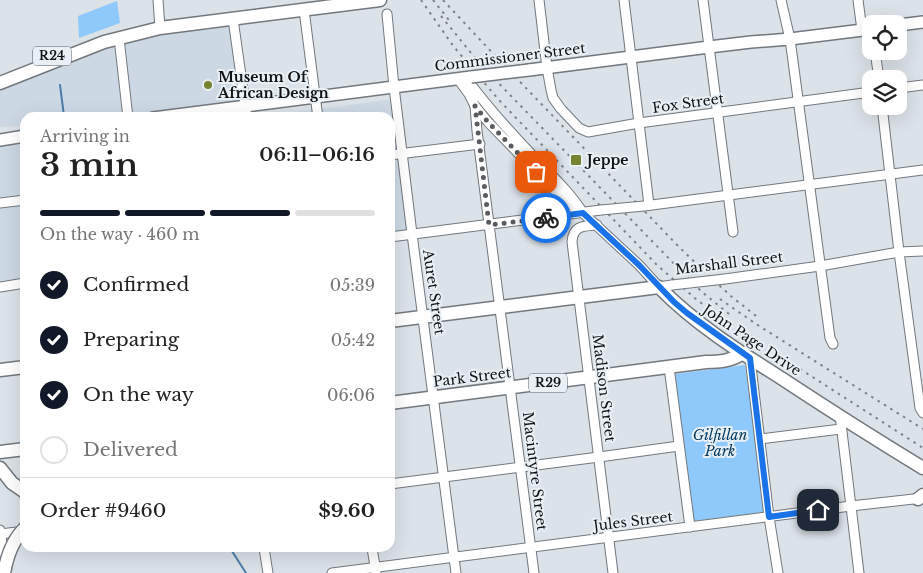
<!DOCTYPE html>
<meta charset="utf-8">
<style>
body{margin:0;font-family:"Libre Baskerville",serif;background:#f6f6f6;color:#222;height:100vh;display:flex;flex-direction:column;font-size:19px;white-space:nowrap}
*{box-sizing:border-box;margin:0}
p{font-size:16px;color:#767676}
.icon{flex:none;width:28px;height:28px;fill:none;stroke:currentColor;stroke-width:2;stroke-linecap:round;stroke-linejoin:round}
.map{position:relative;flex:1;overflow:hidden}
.side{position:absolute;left:20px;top:112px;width:375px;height:440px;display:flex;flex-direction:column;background:#fff;border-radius:15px;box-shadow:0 5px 20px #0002}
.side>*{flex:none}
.tools{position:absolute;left:862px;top:15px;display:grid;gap:10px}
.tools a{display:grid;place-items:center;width:45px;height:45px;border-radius:10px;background:#fff;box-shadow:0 5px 20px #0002;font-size:25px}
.pin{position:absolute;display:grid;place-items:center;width:42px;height:42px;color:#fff;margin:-21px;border-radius:10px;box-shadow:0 2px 8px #0006}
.courier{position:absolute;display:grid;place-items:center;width:50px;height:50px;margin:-25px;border:4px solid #1a73e8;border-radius:50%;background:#fff;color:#222;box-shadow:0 1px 6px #0007}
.head em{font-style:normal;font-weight:600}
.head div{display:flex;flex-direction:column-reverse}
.head{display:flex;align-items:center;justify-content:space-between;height:85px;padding:0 20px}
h1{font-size:32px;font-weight:600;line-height:38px}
.bar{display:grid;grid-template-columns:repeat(4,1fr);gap:8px 5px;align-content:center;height:60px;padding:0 20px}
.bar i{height:6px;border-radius:4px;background:#e0e0e0}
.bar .active{background:#111827}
.bar p{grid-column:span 4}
.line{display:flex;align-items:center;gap:12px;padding:0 20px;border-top:1px solid #e0e0e0}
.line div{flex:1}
ol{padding:0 20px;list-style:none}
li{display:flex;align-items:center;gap:15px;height:55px}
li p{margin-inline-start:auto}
li .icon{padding:5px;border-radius:50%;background:#111827;color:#fff;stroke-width:4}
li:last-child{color:#767676}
li i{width:28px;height:28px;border:2px solid #e0e0e0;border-radius:50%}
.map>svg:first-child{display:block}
.built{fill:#ccd9e5}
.green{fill:#8fc8fa}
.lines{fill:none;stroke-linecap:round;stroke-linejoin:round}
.stream{stroke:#4c7da8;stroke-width:2}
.street-casing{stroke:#72787d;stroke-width:11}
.secondary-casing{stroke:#72787d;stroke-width:14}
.primary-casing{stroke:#72787d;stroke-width:15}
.street{stroke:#fff;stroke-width:9}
.secondary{stroke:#fff;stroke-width:11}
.primary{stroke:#fff;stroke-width:12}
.rail{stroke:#7d8286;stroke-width:2;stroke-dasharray:2.5 5;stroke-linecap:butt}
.street-bridge-casing{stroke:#72787d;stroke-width:11;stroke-linecap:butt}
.secondary-bridge-casing{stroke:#72787d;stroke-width:14;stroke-linecap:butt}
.primary-bridge-casing{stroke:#72787d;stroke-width:15;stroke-linecap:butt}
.street-bridge{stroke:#fff;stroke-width:9}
.secondary-bridge{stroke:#fff;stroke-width:11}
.primary-bridge{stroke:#fff;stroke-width:12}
.done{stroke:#585b5f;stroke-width:5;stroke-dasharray:0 9}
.route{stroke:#1a73e8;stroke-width:6}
.poi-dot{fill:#768331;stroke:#e8eff5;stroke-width:2}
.labels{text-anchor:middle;stroke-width:4;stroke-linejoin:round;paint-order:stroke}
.shield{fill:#e8eff5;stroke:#525558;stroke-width:1}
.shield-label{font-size:12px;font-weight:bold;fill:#111315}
.street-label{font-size:14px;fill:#111315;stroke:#e8eff5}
.poi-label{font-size:14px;font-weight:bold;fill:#111315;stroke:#e8eff5;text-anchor:start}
.park-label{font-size:14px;font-style:italic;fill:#00365d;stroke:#e8eff5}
</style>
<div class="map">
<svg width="923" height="573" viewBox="0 0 923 573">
<rect width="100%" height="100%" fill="#dbe2e8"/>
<g class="built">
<polygon points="230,24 241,117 132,117 124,41"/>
<polygon points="115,46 122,117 25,118 25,126 0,127 0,88 40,74 50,68"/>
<polygon points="392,99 416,230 390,233 390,118 243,118 263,114 295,112 344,106"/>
<polygon points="25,144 25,278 0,281 0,146"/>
</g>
<g class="green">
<polygon points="117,1 120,23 79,38 78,16"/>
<polygon points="745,365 765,512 694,521 675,374"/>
</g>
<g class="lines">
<g class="stream">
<polyline points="60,85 64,116"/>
<polyline points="230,548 246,573"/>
</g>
<defs>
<g id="street">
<polyline points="158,0 160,28"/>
<polyline points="539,0 547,68 551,90 553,98 561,109 579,128 588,132 639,123 871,92"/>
<polyline points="624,0 649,205"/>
<polyline points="703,0 733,232"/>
<polyline points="781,0 790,39 830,338 833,344"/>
<polyline points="858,0 862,30"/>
<polyline points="304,10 318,118"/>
<polyline points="387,14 394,87 412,234 456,573"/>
<polyline points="233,19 247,118"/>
<polyline points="119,38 128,118"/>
<polyline points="875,51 879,79"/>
<path d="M458,79L469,94L475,106L488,122L562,198L583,213C570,192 551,175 534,157C509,131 487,107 466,78"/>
<polyline points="899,88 923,85"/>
<polyline points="475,106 477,131 534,573"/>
<polyline points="882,106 899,252 920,408 923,413"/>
<polyline points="390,155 480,144"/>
<polyline points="0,203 25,200"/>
<polyline points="644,206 923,170"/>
<polyline points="583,213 639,265 659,287 672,285"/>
<path d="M597,225C584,226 573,225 572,242L613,573"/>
<polyline points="390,237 601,210"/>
<polyline points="725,279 820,266 899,252 923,251"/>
<polyline points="0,287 25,283"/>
<polyline points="750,358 769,517 778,573"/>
<polyline points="669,367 690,527"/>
<polyline points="840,415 859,573"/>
<polyline points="760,439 841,429"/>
<polyline points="390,484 599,457 679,446"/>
<polyline points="0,530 5,563"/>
<polyline points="0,534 25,531"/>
<polyline points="264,548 268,573"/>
<polyline points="372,548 376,572"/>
<polyline points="332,573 851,506 923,498"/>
</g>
<g id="secondary">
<polyline points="899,25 923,22"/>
<polyline points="529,70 709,47 751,42 790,39 871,29"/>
<polyline points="153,118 471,77"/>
<polyline points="0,140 25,136"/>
</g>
<g id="primary">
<polyline points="0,83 104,42 160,28 380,0"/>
<path d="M390,321L659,287C694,323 738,351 781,378C828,409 875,439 923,468"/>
<polyline points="0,370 25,367"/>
<path d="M390,403L706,362C720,362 731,361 743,353"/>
<polyline points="0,452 25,449"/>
<polyline points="0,468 12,483 25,492"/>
<polyline points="918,499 923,495"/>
</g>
</defs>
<use href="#street" class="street-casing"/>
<use href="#secondary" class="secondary-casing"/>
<use href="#primary" class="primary-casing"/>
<use href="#street" class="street"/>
<use href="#secondary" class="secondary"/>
<use href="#primary" class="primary"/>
<g class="rail">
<polyline points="421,0 454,47 498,99 657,265 697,300 718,315 783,358 923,448"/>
<polyline points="433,0 449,20"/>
<polyline points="443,0 499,60 679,247 710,277 732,297 760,319"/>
<polyline points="441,16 480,64 684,274 702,292 729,314"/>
<polyline points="720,299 756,324 923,429"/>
</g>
<defs>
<g id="street-bridge">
<polyline points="601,210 644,206"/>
<polyline points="672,285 725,279"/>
</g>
<polyline id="secondary-bridge" points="471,77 529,70"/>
<path id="primary-bridge" d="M4,573C7,556 12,540 25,528"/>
</defs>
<use href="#street-bridge" class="street-bridge-casing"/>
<use href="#secondary-bridge" class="secondary-bridge-casing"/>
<use href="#primary-bridge" class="primary-bridge-casing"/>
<use href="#street-bridge" class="street-bridge"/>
<use href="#secondary-bridge" class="secondary-bridge"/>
<use href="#primary-bridge" class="primary-bridge"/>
</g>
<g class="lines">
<polyline class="done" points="536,172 488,122 475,106 489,225 546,218"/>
<polyline class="route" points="546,218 583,213 639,265 674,302 687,313 750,358 769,517 818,510"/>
</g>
<g class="poi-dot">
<circle cx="208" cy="85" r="5"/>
<rect x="570" y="154" width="12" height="12" rx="2.5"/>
</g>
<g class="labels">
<g class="shield">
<rect x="33" y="46.5" width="38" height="19" rx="4"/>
<rect x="529" y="373.5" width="38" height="19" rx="4"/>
</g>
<g class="shield-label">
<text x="52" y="60">R24</text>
<text x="548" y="387">R29</text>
</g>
<g class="street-label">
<text transform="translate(510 57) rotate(-7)" y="5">Commissioner Street</text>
<text transform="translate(688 103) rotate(-8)" y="5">Fox Street</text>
<text transform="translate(729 263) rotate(-7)" y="5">Marshall Street</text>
<text transform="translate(434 292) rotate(82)" y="5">Auret Street</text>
<text transform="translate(752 340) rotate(34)" y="5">John Page Drive</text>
<text transform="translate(472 377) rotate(-7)" y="5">Park Street</text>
<text transform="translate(604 388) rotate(83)" y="5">Madison Street</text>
<text transform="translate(535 471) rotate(83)" y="5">Macintyre Street</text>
<text transform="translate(633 521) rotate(-7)" y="5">Jules Street</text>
</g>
<g class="poi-label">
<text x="218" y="82">Museum Of<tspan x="218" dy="16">African Design</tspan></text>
<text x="587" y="165">Jeppe</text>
</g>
<g class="park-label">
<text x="720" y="440">Gilfillan<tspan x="720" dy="16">Park</tspan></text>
</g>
</g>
</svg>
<div class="tools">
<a><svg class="icon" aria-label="locate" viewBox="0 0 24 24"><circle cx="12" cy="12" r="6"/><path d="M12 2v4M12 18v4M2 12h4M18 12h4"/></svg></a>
<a><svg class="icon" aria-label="layers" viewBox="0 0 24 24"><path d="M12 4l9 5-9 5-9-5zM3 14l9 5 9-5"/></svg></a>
</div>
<div class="pin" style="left:536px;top:172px;background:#ea580c"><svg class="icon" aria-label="bag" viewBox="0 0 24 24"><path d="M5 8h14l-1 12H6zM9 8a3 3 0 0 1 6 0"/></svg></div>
<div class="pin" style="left:818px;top:510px;background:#1f2937"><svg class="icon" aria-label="home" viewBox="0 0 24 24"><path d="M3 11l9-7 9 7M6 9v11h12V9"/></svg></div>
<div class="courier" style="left:546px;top:218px"><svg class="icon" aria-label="bike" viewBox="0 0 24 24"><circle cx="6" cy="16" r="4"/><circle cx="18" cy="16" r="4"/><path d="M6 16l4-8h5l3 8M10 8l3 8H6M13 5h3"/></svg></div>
<section class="side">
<div class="head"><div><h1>3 min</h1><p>Arriving in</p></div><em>06:11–06:16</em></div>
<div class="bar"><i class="active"></i><i class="active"></i><i class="active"></i><i></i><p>On the way · 460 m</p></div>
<ol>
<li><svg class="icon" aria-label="check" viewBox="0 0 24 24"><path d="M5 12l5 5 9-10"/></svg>Confirmed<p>05:39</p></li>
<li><svg class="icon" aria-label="check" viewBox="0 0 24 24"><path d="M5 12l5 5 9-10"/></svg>Preparing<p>05:42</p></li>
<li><svg class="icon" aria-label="check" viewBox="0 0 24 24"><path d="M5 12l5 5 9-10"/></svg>On the way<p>06:06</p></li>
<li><i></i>Delivered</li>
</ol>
<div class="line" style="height:65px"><div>Order #9460</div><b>$9.60</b></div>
</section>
</div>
